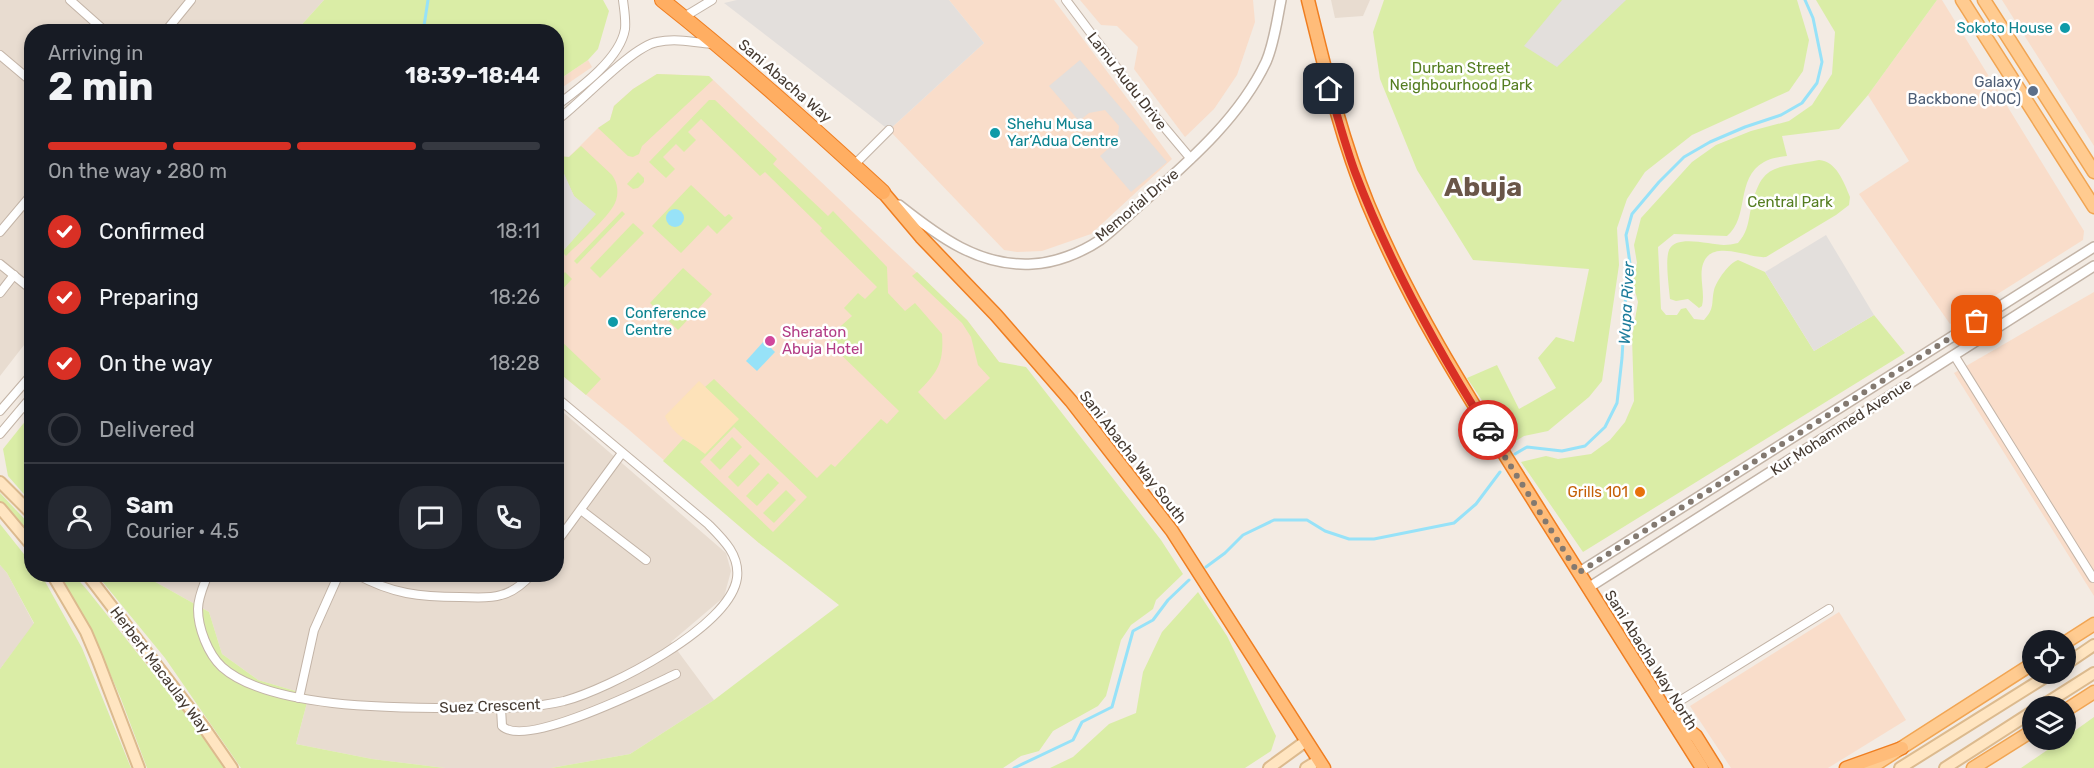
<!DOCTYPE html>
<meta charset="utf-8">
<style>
body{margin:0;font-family:Rubik,sans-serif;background:#242831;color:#f1f3f6;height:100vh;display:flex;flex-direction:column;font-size:22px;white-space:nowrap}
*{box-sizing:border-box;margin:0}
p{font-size:20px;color:#9ea1a6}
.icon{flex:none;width:33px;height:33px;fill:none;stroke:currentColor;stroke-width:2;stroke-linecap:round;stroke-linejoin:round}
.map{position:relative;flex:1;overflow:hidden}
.panel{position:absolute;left:24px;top:24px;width:540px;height:558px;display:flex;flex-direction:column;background:#171b24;border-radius:24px;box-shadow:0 3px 9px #0003}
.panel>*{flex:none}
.controls{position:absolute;left:2022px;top:630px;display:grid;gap:12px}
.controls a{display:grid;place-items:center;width:54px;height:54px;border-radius:50%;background:#171b24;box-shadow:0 3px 9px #0003;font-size:30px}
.pin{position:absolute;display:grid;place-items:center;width:51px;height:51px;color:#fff;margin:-26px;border-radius:12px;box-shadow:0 3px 9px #0006}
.courier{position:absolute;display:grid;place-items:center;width:60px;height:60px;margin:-30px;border:4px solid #d93025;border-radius:50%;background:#fff;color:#222;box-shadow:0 2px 8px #0007}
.overview em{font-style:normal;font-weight:700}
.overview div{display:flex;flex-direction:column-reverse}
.overview{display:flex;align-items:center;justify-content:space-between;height:102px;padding:0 24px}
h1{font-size:39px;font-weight:700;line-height:45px}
.bar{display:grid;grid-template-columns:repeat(4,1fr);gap:9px 6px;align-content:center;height:72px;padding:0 24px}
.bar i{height:8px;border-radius:4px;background:#363941}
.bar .on{background:#d93025}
.bar p{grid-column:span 4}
.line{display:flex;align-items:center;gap:15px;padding:0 24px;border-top:2px solid #363941}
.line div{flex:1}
.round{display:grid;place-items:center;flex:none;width:63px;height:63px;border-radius:24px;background:#242831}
ol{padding:0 24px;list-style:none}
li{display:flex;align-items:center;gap:18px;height:66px}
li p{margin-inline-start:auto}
li .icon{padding:6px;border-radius:50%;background:#d93025;color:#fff;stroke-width:4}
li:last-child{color:#9ea1a6}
li i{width:33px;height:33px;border:3px solid #363941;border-radius:50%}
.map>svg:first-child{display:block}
.residential{fill:#e8dcd0}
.commercial{fill:#f9ddca}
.green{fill:#daeda6;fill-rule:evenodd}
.sand{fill:#fde2b9}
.parking{fill:#e3dfdc}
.water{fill:#97e2f8}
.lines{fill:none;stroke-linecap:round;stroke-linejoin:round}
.stream{stroke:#97e2f8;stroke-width:3}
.minor-casing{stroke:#c3b4a7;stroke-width:10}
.tertiary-casing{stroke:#c3b4a7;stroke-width:12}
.secondary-casing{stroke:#dcba8e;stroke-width:14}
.primary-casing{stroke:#f1a553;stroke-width:15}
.trunk-casing{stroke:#ef7e21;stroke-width:15}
.motorway-casing{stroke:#ef7e21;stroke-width:16}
.minor{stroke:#fff;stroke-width:8}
.tertiary{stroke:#fff;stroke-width:9}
.secondary{stroke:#ffe5c1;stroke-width:10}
.primary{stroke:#ffcb90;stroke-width:12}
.trunk{stroke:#ffbc79;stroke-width:12}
.motorway{stroke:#ffae62;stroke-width:14}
.done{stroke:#837970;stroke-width:6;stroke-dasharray:0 10.8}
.route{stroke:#d93025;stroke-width:8}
.culture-dot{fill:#0f9aa8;stroke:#fff;stroke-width:2}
.service-dot{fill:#5c6f8a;stroke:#fff;stroke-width:2}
.hotel-dot{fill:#d1479c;stroke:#fff;stroke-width:2}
.food-dot{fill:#e8710a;stroke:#fff;stroke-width:2}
.labels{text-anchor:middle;stroke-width:5;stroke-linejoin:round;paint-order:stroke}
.culture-label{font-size:15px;fill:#0d838f;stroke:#fff;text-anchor:start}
.park-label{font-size:15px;fill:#547d20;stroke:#fff}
.street-label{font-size:15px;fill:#463b32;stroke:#fff}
.service-label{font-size:15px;fill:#4e5e75;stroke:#fff;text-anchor:end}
.hotel-label{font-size:15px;fill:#b23c85;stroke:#fff;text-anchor:start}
.food-label{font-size:15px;fill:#c56008;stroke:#fff;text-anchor:end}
.water-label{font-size:16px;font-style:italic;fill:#1d7c9b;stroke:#fff}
.town-label{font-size:27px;font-weight:bold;fill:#6a5648;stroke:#fff}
</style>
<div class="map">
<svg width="2094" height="768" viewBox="0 0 2094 768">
<rect width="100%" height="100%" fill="#f3ebe3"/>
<g class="residential">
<polygon points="0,0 324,0 296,31 32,32 31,336 0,376"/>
<polygon points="1331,0 1370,0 1363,16 1335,18"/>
<polygon points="557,407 726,553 731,571 724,597 671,642 714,700 630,754 551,768 445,768 372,759 296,744 309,695 258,680 222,654 209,612 143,575 556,574"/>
<polygon points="0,565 7,573 34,624 0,669"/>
</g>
<g class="commercial">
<polygon points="949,0 1054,0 1172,159 1091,234 1042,251 1017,252 1004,250 889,130 984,43"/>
<polygon points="1080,0 1253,0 1255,22 1237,75 1214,109 1185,137 1134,69 1138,47 1117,26 1101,25"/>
<polygon points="1937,0 1942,0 2084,231 2083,240 1950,324 1859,194 1909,161 1868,95"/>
<polygon points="2002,0 2094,0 2094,146"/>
<polygon points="588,60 592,67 557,91 557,81"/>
<polygon points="657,74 709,76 967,320 999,362 974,473 759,543 628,429 557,371 557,156 569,157 598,128 610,120 614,106 633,89"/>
<polygon points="2094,292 2094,596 1954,373"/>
<polygon points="1839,612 1906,720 1828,768 1731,768 1690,706"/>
</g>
<g class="green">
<polygon points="324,0 603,0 609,11 598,49 588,60 557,81 556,32 296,31"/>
<polygon points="1384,0 1797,0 1809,40 1803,71 1789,91 1692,135 1645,172 1627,199 1617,228 1619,265 1602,381 1589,397 1548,431 1524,436 1511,444 1467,378 1497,365 1519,409 1556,388 1538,358 1556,337 1574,342 1589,269 1473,260 1417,170 1380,79 1373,32"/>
<path d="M1816,0H1937L1868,95L1839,129L1782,136L1787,156C1780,157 1770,158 1764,162C1735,178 1750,217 1727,236L1674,234L1658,247L1661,309L1666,315H1677L1681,309L1686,308L1694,319L1704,320C1715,308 1711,304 1714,290C1717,280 1729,263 1738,260L1765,272L1814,351L1874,315L1905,353L1583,552L1521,462L1546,456L1558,459L1591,454L1610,440L1625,422L1634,401L1632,337L1638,302L1632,280L1637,263L1634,245L1641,218L1692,162L1716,145L1751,131L1789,121L1812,105L1832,74L1835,32Z"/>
<polygon points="657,74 709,76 713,80 642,146 639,154 633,157 628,156 598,128 610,120 614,106 633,89"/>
<path d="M709,100H715L777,159L773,164L828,216L833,211L887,267L888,293L905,311L915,303L942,334C944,363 938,372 918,392L945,420L990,378L978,365L971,337L962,323L912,276L917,272L967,320L999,362L1026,367L1161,540L1183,574L1156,600L1153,609L1131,625L1121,640L1106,696L1098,706L1053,731L1039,751L1021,756L1003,768H551L630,754L714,700L839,605L759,543L663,461L683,439L696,446L738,420L705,387L714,379L817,478L831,464L835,467L881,419L887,424L899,411L831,345L832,334L852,316L844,308L858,293L865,299L877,287L820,231L822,228L765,172L760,176L701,119L688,132L696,140L684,152L676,144L663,157L675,169L666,178L649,162ZM734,427L807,497L773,532L700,462Z"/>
<path d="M581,146L612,175C618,183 619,194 615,203C609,217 578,244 566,256L562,252L595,214L574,196L561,168L557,170V156L569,157Z"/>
<path d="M1819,160C1836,161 1844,182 1850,197L1849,205L1836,215L1766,257C1749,259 1708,236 1702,268C1700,280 1705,294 1702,306L1699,308L1688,299L1676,301L1670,299C1669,287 1665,260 1669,250C1676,234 1710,245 1724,245C1728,245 1733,244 1738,243C1746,234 1748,225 1750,213C1761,162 1773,169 1819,160Z"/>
<polygon points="638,172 644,178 644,182 638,188 633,189 627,184"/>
<polygon points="691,185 725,217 729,214 733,218 717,234 708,225 681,253 652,226"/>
<polygon points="622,211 625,214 577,264 574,261"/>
<polygon points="633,223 644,233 600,278 590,268"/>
<polygon points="683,268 712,294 678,330 650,303"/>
<polygon points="565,272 572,279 557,295 557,281"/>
<polygon points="557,328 564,335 560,340 601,379 586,395 557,371"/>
<polygon points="31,414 31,502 8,476 3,449"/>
<polygon points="732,437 742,447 720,470 710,460"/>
<polygon points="750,454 760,464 738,487 728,477"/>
<polygon points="768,473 779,483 757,506 746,496"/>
<polygon points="786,490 796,500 774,523 763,513"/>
<polygon points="0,493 31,526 31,538 0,504"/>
<polygon points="0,524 31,563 32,574 42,576 82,648 131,768 0,768 0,669 34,623 7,573 0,565"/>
<polygon points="60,575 74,575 88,591 196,727 224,768 147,768 121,699 94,636"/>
<polygon points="97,575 143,575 209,612 222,654 258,680 309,695 296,744 372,759 445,768 241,768 165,658"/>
<polygon points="1198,592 1227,636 1276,736 1271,751 1245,768 1050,768 1073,757 1109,724 1136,713 1143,672 1162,632"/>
<polygon points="2094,717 2094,768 2021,768 2062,740 2066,740 2066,737"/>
</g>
<path class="sand" d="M699,381L739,419L705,454C690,441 672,435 665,416Z"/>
<g class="parking">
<polygon points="737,0 949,0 984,43 889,130 724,3"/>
<polygon points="1562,0 1626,0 1557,67 1524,46"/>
<polygon points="1080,60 1167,162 1131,192 1100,156 1117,141 1119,126 1105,110 1089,113 1079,121 1049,86"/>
<polygon points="561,167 574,196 596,214 557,258 557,170"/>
<polygon points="1826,235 1874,315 1814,351 1765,272"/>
</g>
<g class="water">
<circle cx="675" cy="218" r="9"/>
<polygon points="764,341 775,352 757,371 746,361"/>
</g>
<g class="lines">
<g class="stream">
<polyline points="418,32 424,26 428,0"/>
<polyline points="1515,454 1527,447 1562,451 1585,446 1605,427 1617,403 1622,358 1626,289 1631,271 1626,235 1632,214 1659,182 1684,157 1710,142 1745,127 1781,115 1802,103 1817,83 1822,62 1813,18 1805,0"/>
<polyline points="1206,567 1225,553 1243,535 1274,520 1307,520 1325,531 1349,539 1374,539 1454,523 1476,504 1500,472"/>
<polyline points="1014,768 1073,740 1082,722 1112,707 1133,631 1153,620 1168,600 1189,580"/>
</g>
<defs>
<g id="minor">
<polyline points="70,0 106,32"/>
<polyline points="1066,0 1138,96 1191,159"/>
<polyline points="684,17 712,0"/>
<polyline points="165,32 191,0"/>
<polyline points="0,55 32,82"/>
<path d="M556,106C580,88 620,59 625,29C626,19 624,9 623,0"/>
<path d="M556,121C581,103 631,47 657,42C675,38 694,42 712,44"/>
<polyline points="854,165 889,130"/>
<polyline points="0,232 32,194"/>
<polyline points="0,264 32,290"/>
<polyline points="0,293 14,275"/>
<polyline points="1954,355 2093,578"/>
<polyline points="0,411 32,374"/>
<polyline points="0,434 32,396"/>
<polyline points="581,510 646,560"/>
<polyline points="556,543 622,453"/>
<path d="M208,574C204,585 198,597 198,609C198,628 208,654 222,667C269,709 399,708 460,708C495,708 531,709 564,701C609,689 730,627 737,578C740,555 723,539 708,524L556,397"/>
<path d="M356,574C392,594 420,597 460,597C473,597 488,599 501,595C514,592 523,584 532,574"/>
<polyline points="299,698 314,630 339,574"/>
<path d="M501,708L502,726C525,749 648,687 676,674"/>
<polyline points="1665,710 1829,609"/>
</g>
<g id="tertiary">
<path d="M899,205C938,236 979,267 1032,264C1055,263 1081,253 1100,240C1114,230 1127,216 1141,204C1187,163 1239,119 1266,62C1274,44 1277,20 1281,0"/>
<polyline points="1578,573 2094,247"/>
<polyline points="1588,588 2094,266"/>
</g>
<g id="secondary">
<polyline points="0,482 32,514"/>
<polyline points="0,508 32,546"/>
<polyline points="52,574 86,632 97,658 139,768"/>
<polyline points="87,574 203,726 232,768"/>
<polyline points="2066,664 2094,645"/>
<polyline points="2042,706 2094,673"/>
<polyline points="1269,768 1306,741"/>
<polyline points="1306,768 1319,760"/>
<polyline points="1900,768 2050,674"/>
<polyline points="1945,768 2032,712"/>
</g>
<g id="primary">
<polyline points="1962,0 2094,207"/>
<polyline points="1984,0 2094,172"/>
<polyline points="2066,642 2094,624"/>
<polyline points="2066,710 2094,692"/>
<polyline points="1870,768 2032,664"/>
<polyline points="1973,768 2032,731"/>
</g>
<g id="trunk">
<path d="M1308,0C1325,69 1341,138 1368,204C1413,313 1478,412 1540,511C1594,597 1648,683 1702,768"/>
<polyline points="883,192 921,237 996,315 1071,401 1172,531 1324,768"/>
<polyline points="1675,719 1696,736 1716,768"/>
<polyline points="1846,768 1902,748"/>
</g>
<path id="motorway" d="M662,0C739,61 811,126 883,192"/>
</defs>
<use href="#minor" class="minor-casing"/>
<use href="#tertiary" class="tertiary-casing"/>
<use href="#secondary" class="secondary-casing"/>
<use href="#primary" class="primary-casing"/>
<use href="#trunk" class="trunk-casing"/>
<use href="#motorway" class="motorway-casing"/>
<use href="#minor" class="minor"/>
<use href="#tertiary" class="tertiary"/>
<use href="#secondary" class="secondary"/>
<use href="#primary" class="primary"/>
<use href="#trunk" class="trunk"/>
<use href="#motorway" class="motorway"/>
</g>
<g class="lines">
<polyline class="done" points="1488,430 1578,573 1977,321"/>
<path class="route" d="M1329,89C1338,117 1345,145 1355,172C1389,262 1437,349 1488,430"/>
</g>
<g class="culture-dot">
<circle cx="2065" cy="28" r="6"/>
<circle cx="995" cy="133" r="6"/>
<circle cx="613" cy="322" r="6"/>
</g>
<circle class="service-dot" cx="2033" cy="91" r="6"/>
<circle class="hotel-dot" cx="770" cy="341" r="6"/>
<circle class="food-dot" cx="1640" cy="492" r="6"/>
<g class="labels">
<g class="culture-label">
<text x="2053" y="33" text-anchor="end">Sokoto House</text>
<text x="1007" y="129">Shehu Musa<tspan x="1007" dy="17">Yar’Adua Centre</tspan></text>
<text x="625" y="318">Conference<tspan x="625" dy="17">Centre</tspan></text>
</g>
<g class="park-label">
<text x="1461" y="73">Durban Street<tspan x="1461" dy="17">Neighbourhood Park</tspan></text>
<text x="1790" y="207">Central Park</text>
</g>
<g class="street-label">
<text transform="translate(785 81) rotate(41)" y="5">Sani Abacha Way</text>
<text transform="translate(1127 81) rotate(52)" y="5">Lamu Audu Drive</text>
<text transform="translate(1137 205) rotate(-40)" y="5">Memorial Drive</text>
<text transform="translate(1841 427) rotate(-33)" y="5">Kur Mohammed Avenue</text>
<text transform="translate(1133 457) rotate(52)" y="5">Sani Abacha Way South</text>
<text transform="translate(1651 660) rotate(58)" y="5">Sani Abacha Way North</text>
<text transform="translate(160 670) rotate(53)" y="5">Herbert Macaulay Way</text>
<text transform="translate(490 706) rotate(-2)" y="5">Suez Crescent</text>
</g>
<g class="service-label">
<text x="2021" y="87">Galaxy<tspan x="2021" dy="17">Backbone (NOC)</tspan></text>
</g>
<g class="hotel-label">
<text x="782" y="337">Sheraton<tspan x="782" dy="17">Abuja Hotel</tspan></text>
</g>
<g class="food-label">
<text x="1628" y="497">Grills 101</text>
</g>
<g class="water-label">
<text transform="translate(1626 303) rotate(-87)" y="6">Wupa River</text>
</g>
<g class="town-label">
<text x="1483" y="196">Abuja</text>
</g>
</g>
</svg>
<div class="controls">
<a><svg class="icon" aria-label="locate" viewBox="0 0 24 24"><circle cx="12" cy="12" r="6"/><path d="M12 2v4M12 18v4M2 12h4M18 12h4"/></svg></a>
<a><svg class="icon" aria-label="layers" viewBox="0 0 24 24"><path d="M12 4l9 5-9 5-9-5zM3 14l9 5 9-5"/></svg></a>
</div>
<div class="pin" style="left:1977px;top:321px;background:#ea580c"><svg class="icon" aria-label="bag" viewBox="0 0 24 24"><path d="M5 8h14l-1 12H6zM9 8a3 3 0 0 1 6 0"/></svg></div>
<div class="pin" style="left:1329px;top:89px;background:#1f2937"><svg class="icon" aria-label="home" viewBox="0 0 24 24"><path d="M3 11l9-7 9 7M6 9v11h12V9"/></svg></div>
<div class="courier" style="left:1488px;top:430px"><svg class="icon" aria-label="car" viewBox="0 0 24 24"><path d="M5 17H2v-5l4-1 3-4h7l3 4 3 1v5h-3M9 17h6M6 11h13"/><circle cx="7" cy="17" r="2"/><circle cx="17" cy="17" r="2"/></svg></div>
<section class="panel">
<div class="overview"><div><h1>2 min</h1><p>Arriving in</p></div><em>18:39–18:44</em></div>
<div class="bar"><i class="on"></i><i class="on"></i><i class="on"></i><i></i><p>On the way · 280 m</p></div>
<ol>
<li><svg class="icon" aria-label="check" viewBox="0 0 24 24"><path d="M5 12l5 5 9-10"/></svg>Confirmed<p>18:11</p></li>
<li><svg class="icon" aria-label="check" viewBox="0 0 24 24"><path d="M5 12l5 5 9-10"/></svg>Preparing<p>18:26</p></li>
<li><svg class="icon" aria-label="check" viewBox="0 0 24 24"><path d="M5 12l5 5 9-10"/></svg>On the way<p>18:28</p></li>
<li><i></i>Delivered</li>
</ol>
<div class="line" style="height:108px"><a class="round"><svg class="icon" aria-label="person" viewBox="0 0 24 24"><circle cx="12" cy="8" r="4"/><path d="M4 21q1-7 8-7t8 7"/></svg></a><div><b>Sam</b><p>Courier · 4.5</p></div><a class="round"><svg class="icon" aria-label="chat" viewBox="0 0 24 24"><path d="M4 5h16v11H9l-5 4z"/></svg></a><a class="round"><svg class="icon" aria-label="phone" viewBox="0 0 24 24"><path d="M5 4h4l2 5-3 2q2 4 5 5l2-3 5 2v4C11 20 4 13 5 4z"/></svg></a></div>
</section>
</div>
